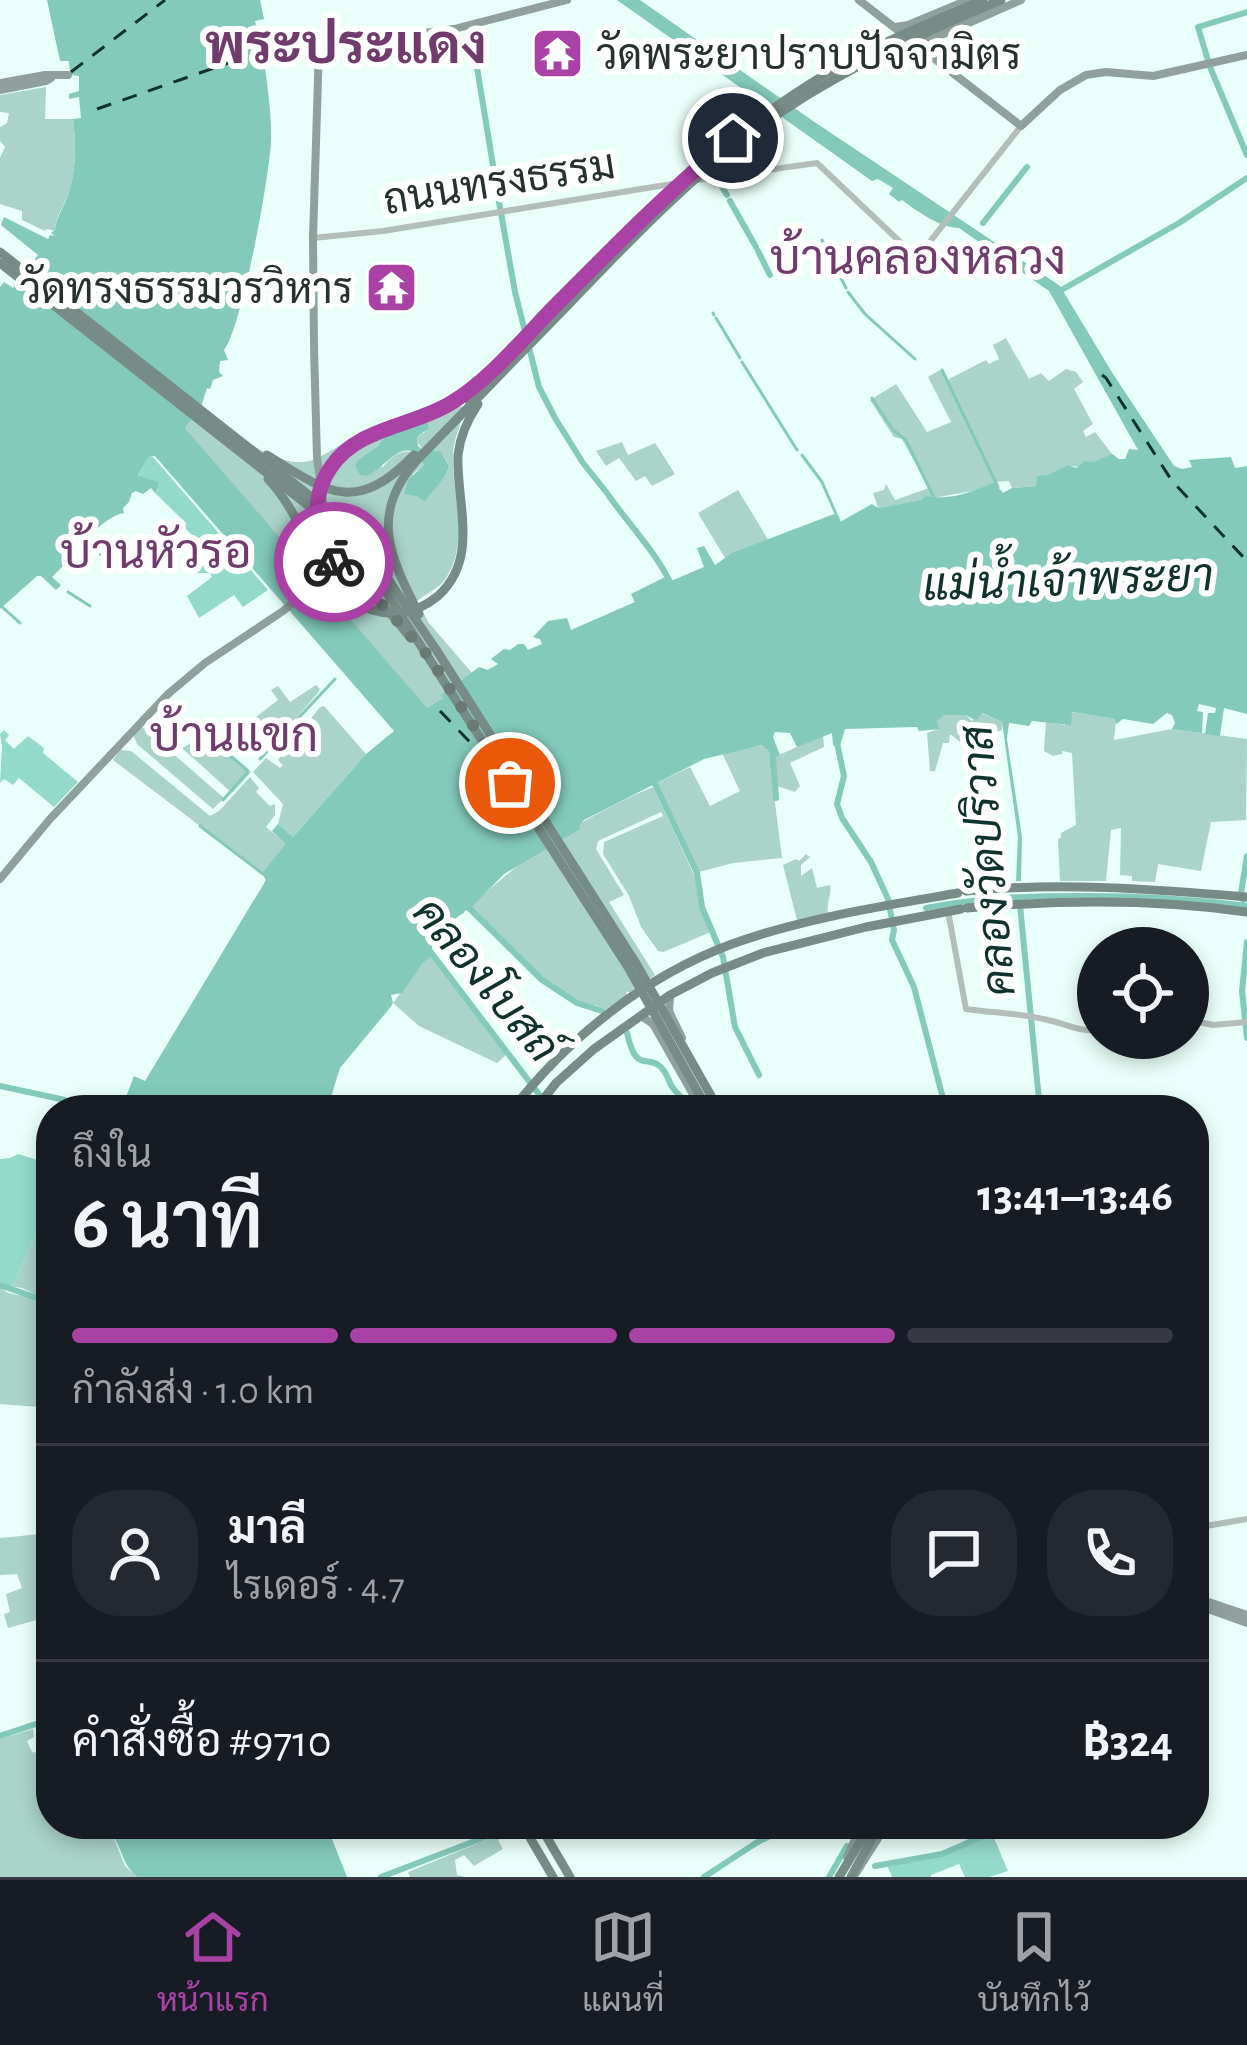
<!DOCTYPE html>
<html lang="th">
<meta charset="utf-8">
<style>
body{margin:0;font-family:"Alegreya Sans",Sarabun,sans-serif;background:#242831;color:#f1f3f6;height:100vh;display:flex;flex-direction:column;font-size:45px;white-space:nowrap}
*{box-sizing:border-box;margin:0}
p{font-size:39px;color:#9ea1a6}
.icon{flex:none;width:66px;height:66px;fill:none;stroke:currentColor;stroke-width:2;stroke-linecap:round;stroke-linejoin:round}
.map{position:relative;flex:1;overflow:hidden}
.side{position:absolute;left:36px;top:1095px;width:1173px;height:744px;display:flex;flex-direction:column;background:#171b24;border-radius:48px;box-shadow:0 6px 18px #0003}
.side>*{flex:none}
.fabs{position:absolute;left:1077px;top:927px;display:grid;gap:24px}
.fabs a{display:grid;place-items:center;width:132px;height:132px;border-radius:50%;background:#171b24;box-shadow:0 6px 18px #0003;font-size:60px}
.pin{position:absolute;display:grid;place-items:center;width:102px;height:102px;color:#fff;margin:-51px;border:6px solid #fff;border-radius:50%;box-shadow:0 3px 12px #0007}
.courier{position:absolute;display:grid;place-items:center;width:120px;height:120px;margin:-60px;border:9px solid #aa42a5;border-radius:50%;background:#fff;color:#222;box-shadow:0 3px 15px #0007}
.headline em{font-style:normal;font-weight:600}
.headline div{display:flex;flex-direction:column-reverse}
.headline{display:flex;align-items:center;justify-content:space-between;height:204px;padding:0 36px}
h1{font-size:78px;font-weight:600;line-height:90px}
.bar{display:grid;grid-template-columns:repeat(4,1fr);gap:18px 12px;align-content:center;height:144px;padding:0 36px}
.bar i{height:15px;border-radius:9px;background:#363941}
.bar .on{background:#aa42a5}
.bar p{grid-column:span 4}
.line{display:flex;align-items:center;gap:30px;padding:0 36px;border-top:3px solid #363941}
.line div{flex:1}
.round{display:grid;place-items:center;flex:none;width:126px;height:126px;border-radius:48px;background:#242831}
.menu{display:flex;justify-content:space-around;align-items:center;height:168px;border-top:3px solid #363941;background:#171b24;font-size:33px;color:#9ea1a6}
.menu a{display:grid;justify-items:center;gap:6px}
.menu .on{color:#aa42a5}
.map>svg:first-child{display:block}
.green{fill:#aad3c9;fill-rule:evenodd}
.forest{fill:#94dacb}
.water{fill:#83cabb}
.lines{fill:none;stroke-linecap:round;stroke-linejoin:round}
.stream{stroke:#83cabb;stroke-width:3}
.canal{stroke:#83cabb;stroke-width:6}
.ferry{stroke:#0f322c;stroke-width:3;stroke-dasharray:15 12;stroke-linecap:butt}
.tertiary{stroke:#b3bebb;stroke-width:6}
.secondary{stroke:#90a19d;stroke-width:8}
.primary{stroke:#778c87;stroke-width:9}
.done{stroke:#6b7975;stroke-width:12;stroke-dasharray:0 21.6}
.route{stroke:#aa42a5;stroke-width:15}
.labels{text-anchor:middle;stroke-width:12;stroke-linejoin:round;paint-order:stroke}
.poi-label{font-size:42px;fill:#27312e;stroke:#fff;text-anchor:start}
.street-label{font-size:42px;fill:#27312e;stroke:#fff}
.water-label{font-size:45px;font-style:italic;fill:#0f322c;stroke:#fff}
.quarter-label{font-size:48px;fill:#713c6d;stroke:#fff}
.district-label{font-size:54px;font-weight:bold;fill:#713c6d;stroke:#fff}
</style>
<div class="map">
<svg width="1247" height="1877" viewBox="0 0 1247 1877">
<rect width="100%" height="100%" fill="#e9fff9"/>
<g class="green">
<path d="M46,87L45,119H73C76,142 76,170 69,192C64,207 55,216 55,231L47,229L45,231L22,220V211L0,204V158L5,147L0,141V127L7,123L9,113L0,112V95Z"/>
<path d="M1006,338L1029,379L1041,373L1049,381L1066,369L1076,372L1083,382L1074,389L1093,424L1083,431L1086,437L1095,432L1112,454C1100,462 1081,470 1068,465L1048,476H1038L1036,486L1012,488L1009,481L994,482L978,490L878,508L873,493L884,490L886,484L895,500L929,488L902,439L894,437L870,400L896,384L927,432L951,422L928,377L940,370L947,380L986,360L989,364L999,359L993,345Z"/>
<path d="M459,393C468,426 454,427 453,456C452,496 470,541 446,578C441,587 426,594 417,601L429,623L472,673L459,682L466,685L427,709L320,586L324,581L322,578L314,579L185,428L201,407C227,427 281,475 315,459C335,450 352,436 372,428C401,415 430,407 459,393ZM427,431L417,437C419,460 439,439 449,466C446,482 430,488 425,502L416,496L413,474L424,465C413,443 396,451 383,467L358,460L378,446Z"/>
<polygon points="622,442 628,455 655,443 675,474 652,486 645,476 636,481 619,458 606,466 596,451"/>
<polygon points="738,490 769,541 725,558 698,513"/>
<polygon points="316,685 320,689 318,693 274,743 253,731 244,736 235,726 241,717 248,723 278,700 271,690 278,686 290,702"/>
<polygon points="324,706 366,754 293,837 278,824 283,804 253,772 266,758 280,768 283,765 278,760 320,707"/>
<polygon points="1071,712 1116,719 1114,740 1172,729 1247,739 1246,820 1211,822 1201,871 1158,864 1155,882 1132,881 1132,876 1120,875 1121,828 1111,830 1106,881 1060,881 1058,839 1061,838 1061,833 1076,825 1072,753 1062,751 1062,754 1053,756 1044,751 1046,721 1065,725"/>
<polygon points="981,713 1002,722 1002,730 964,745 950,734 949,743 943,743 935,771 930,771 927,733 938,729 937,721 943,714 966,715 972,721"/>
<polygon points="141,726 224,798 213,809 137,744 133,734"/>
<polygon points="232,733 242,744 232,755 251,772 232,793 182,748 210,734 221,744"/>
<polygon points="823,735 824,747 790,763 800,786 795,792 777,786 775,803 782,858 733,863 699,872 657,783 690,767 710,806 740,791 722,753 763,745 777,756"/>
<polygon points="120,750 131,751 210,816 219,811 250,777 259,788 256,792 270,806 275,804 275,815 266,827 287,844 262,873 113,760"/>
<path d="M653,787L695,877L698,900L711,932L663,952L658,951L641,927L629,896L603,854L604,842L663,816L661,812L598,841L596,849L624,895L609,902L655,975L630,992H626L627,995L605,1010C596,1004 589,1005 580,1002C569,998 560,988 548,983L471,907C521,857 588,814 653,787Z"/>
<path d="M806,854L810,857L801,865V876L812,868L817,888L830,885C832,895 826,902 828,913L797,920L783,865L796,859L799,861Z"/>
<polygon points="432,956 507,1054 497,1063 419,1026 393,1003 423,963"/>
<polygon points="51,1197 51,1296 43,1298 22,1288 10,1286 14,1284"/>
<polygon points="0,1287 8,1293 51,1301 51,1408 0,1404"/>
<polygon points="51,1533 51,1616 8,1628 4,1614 10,1612 6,1594 22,1588 17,1574 0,1575 0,1538"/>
<polygon points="33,1729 34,1737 27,1741 32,1752 38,1753 41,1766 51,1764 51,1824 115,1824 117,1827 113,1836 125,1866 137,1877 0,1877 0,1739"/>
<polygon points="501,1824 511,1824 512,1826 507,1829 514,1831 498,1840 503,1849 474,1866 464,1855 455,1860 457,1875 465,1877 410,1877 408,1872 491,1838"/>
</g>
<g class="forest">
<polygon points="148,456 153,457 268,590 243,607 234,595 199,618 187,596 212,577 210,573 193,573 207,563 205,558 209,553 186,529 186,523 156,494 158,489 138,477"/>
<polygon points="4,730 9,735 5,740 14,749 28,736 44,748 43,753 78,782 54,807 19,778 13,785 4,779 0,783 2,746 0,734"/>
<polygon points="18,1154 51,1164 51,1197 14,1284 10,1286 0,1282 0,1159 10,1158"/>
<polygon points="992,1833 1008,1871 989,1877 965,1877 959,1864 931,1875 931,1877 892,1877 887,1865 941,1856"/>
</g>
<g class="water">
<path d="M47,0H260L264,19L255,21L258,33H265L269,48L260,50L262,58H264C267,86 272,114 271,142C269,179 242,327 224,350L228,360L220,361L219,372L223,376L213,380L210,389L207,388L201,407L185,428L427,708L444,698L441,695L452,686L457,691L465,686L459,682L479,667L488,670L498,664L491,659L504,649L510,650L518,644H524L528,650L542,644L540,639L533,637L548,621L567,618L571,630L635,602L631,594L665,577L671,581L704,567L697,548L704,546L715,565L732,553L834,514L840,522L872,504L878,508L921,500L926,496C947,501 974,492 994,482L1003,493L1012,488L1036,486L1037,476L1048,475L1068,465L1076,468L1085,461L1094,462L1112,454L1119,459H1125L1129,449L1138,450L1049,291L959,228C939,227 918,212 902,200L899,202L889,194L893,188L878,179L872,181L617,0H640L813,121L1060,286L1113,374L1174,466L1182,469L1192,467L1189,460L1231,457L1235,468L1247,466V714L1224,708L1220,736L1205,734L1208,713H1215L1216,708L1199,704L1197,711L1203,712L1202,733L1172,729L1175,723L1172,715L1167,713L1153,724L1123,719L1116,724L1115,719L1072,712L1071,725L1032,721L1029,726L1009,723L1007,739L1022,837L1021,881H1016L1018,837L1002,722L982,713L976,721L966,715H944L937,721L939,729L919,731L917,727L845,729L839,749L833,745L832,733L797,747L790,733L775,732L773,737L780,755L776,757L762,745L704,759L584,820L579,826L580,829L504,874L468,911L465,910L464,913C448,921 444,937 432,945V956L423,963L402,993L391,995L393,1003L389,1009L340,1068L327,1110H121L134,1076L145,1081L266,880L262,873L286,844L272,831L278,824L293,837L366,754L394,731L155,456L148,457L138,476L159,482L156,494L151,488L143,494L136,491L132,493L129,502L123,508L124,513C110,514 87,538 72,550L79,558L75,563L80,571L77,573L67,562L52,577L61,585L56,590L41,576H37L0,609V287L4,282L13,288L38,255L1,225L4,217L48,239L50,235L55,236L51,233L55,230C56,216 65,206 69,192C76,170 76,142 73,119L81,118L79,97L69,99V94L79,91V76L70,75L69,61H60Z"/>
<path d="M420,418L427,422L429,428L417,437L418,446L422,449L441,452L449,466C446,481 431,490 425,502L416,496L404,494L408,480L424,465C406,431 388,466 367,476L360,475L355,466L358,460L378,446L390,430Z"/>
<path d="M115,1824H326L347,1877H137C121,1862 124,1853 113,1836L117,1828Z"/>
</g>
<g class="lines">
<g class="stream">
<polyline points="822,240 846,288"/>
<polyline points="848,292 865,314 915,359"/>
<polyline points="713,313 714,315"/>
<polyline points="716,318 740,358"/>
<polyline points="742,362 797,450"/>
<polyline points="942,370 998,487"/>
<polyline points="872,398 893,430 906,440 936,502"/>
<polyline points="802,455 822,482 839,521"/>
<polyline points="89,539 106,561"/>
<polyline points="68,592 90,606"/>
<polyline points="0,605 20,623"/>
<polyline points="199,721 221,748 247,770 247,773 223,800"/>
<polyline points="260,759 335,679"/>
<polyline points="200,826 263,874"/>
</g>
<g class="canal">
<polyline points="1247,12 1198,27 1210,67 1247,155"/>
<polyline points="471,31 500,208"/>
<polyline points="719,182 727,195"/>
<polyline points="730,201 756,247"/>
<polyline points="501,213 515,292 539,387 555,418 583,463 607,493"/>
<polyline points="983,223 1027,167"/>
<polyline points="758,251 770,275"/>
<polyline points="1058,292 1179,223 1247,178"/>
<path d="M609,496C631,527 656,552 672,586"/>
<polyline points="837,743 844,776 837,804 842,818 871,862 888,899 894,930 892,940 914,987 946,1110"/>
<polyline points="772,746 776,798"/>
<polyline points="654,782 697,873 702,907 723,957 735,1027 759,1075"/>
<polyline points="1243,900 1241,893 1247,856"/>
<polyline points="1020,905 1040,1110"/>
<polyline points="467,906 542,980 577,1003 602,1011"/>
<path d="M926,908C980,897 1032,896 1087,896C1141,896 1193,899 1247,906"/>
<polyline points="1247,942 1242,991 1247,1038"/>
<polyline points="430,951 551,1110"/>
<path d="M627,1033C637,1078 649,1050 664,1071C668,1076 669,1083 673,1088C679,1096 688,1103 694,1110"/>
<polyline points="0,1086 65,1100"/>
<polyline points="77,1103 96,1110"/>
<polyline points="0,1285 43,1300 51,1298"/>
<polyline points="0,1736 51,1719"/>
<polyline points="875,1866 942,1854 999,1829 1021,1824"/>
<polyline points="381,1877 488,1836 496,1824"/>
<polyline points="704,1877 756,1843 794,1824"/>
<polyline points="829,1877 847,1846"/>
</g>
<g class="ferry">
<polyline points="71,72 165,0"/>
<polyline points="97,109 251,55"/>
<polyline points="1102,375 1106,378 1172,481 1247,561"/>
<polyline points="440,711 493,766"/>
</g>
<g class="tertiary">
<polyline points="697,180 817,163 917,258 1021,126"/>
<polyline points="313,238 383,231 678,183"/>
<path d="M948,911L966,1009C993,1013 1021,1013 1048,1020C1066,1024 1080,1032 1098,1030"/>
<polyline points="1188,1020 1213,1025 1247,1022"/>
<polyline points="1194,1528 1247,1519"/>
</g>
<g class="secondary">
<polyline points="859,0 1021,126 1060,90 1086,75 1106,72 1153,76 1247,55"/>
<polyline points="895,27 908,25 968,0"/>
<polyline points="916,46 1021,0"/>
<polyline points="0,83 45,75 68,75"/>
<polyline points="0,90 46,81 51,78"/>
<polyline points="0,879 50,819 168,694 205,663 283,611 322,578 326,569 330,552 317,458 314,347 313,238 319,47 454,29 567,0"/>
<polyline points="670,996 669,1011 682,1038"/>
<polyline points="641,1016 653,1024 702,1110"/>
<polyline points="1194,1597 1247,1615"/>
<polyline points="1194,1604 1247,1623"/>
<polyline points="847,1857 862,1824"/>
<polyline points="856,1873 887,1824"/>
</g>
<g class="primary">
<polyline points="0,252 319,503 346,527 377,563 437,651 637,965 719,1110"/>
<polyline points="0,263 315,511 340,533 381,584 628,967 708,1110"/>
<path d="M467,399C577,282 687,157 826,74C876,44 930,23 983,0"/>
<path d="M267,455C328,493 356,515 414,455"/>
<path d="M268,479C301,514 312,564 345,594C360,609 384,616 405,612C417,610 428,604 438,596C480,558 456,503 458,455C460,436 468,419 478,404"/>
<path d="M320,488C345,423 424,428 471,388"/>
<path d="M316,510C318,556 348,574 378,601C390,612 400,625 410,637"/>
<path d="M419,614C390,557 368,514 418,459C469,407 520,354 571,302C637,233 702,165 781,112C850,66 925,32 1001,0"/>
<path d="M966,891C1059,882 1154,889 1247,897"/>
<path d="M967,908C1058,900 1156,899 1247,912"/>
<path d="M512,1110C568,1038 645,976 732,944C804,918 883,906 958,893"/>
<polyline points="535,1110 556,1083 594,1049 670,995 712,973 763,953 866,927 961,909"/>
<polyline points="522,1824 553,1877"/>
<polyline points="539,1824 570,1877"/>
<polyline points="839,1877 871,1824"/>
<polyline points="851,1877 880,1824"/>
</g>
</g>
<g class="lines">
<polyline class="done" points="334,562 350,579 385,607 430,658 510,783"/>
<path class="route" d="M334,562C315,532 310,497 331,467C358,427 412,427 451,403C489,380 521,341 552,309C611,250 668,191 733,138"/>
</g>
<defs>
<symbol id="temple-square" viewBox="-11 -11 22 22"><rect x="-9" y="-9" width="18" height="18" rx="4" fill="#aa42a5" stroke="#fff"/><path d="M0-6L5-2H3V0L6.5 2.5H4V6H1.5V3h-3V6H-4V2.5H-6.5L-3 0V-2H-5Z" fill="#fff"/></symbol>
</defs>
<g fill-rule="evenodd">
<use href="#temple-square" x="528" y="24" width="59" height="59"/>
<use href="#temple-square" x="362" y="258" width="59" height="59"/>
</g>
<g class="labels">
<g class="poi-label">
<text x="596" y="69">วัดพระยาปราบปัจจามิตร</text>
<text x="353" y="303" text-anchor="end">วัดทรงธรรมวรวิหาร</text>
</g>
<g class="street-label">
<text transform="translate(499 181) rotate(-9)" y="15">ถนนทรงธรรม</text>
</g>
<g class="water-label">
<text transform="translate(1068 579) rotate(-2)" y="16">แม่น้ำเจ้าพระยา</text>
<text transform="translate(987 861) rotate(-95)" y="16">คลองวัดปริวาส</text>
<text transform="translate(487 979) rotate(50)" y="16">คลองโบสถ์</text>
</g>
<g class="quarter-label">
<text x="918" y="274">บ้านคลองหลวง</text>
<text x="156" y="568">บ้านหัวรอ</text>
<text x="234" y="751">บ้านแขก</text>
</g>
<g class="district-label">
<text x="346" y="63">พระประแดง</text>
</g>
</g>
</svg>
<div class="fabs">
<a><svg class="icon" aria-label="locate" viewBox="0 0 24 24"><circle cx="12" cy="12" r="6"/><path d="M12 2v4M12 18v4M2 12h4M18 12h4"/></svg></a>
</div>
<div class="pin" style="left:510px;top:783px;background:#ea580c"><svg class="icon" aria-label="bag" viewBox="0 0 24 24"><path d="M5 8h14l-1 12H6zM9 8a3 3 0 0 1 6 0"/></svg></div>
<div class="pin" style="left:733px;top:138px;background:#1f2937"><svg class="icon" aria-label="home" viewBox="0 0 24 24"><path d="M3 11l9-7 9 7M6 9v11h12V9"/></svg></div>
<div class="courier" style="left:334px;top:562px"><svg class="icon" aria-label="bike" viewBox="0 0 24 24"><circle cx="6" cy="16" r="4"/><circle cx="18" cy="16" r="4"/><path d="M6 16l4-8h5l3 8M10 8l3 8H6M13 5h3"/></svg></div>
<section class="side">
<div class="headline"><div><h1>6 นาที</h1><p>ถึงใน</p></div><em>13:41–13:46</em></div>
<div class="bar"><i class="on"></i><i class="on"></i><i class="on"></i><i></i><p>กำลังส่ง · 1.0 km</p></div>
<div class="line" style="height:216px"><a class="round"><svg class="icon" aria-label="person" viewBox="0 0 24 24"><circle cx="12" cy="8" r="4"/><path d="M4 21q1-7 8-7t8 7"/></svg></a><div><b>มาลี</b><p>ไรเดอร์ · 4.7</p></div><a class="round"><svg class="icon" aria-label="chat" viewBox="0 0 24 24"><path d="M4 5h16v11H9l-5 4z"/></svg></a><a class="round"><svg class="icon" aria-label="phone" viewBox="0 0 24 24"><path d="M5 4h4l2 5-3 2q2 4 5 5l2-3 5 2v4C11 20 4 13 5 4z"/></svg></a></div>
<div class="line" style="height:156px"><div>คำสั่งซื้อ #9710</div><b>฿324</b></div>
</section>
</div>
<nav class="menu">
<a class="on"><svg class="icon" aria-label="home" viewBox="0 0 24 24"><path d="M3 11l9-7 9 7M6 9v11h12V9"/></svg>หน้าแรก</a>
<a><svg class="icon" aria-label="map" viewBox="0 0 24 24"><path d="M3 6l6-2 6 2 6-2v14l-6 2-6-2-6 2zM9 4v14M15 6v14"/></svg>แผนที่</a>
<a><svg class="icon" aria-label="saved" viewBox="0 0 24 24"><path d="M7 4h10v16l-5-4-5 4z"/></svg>บันทึกไว้</a>
</nav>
